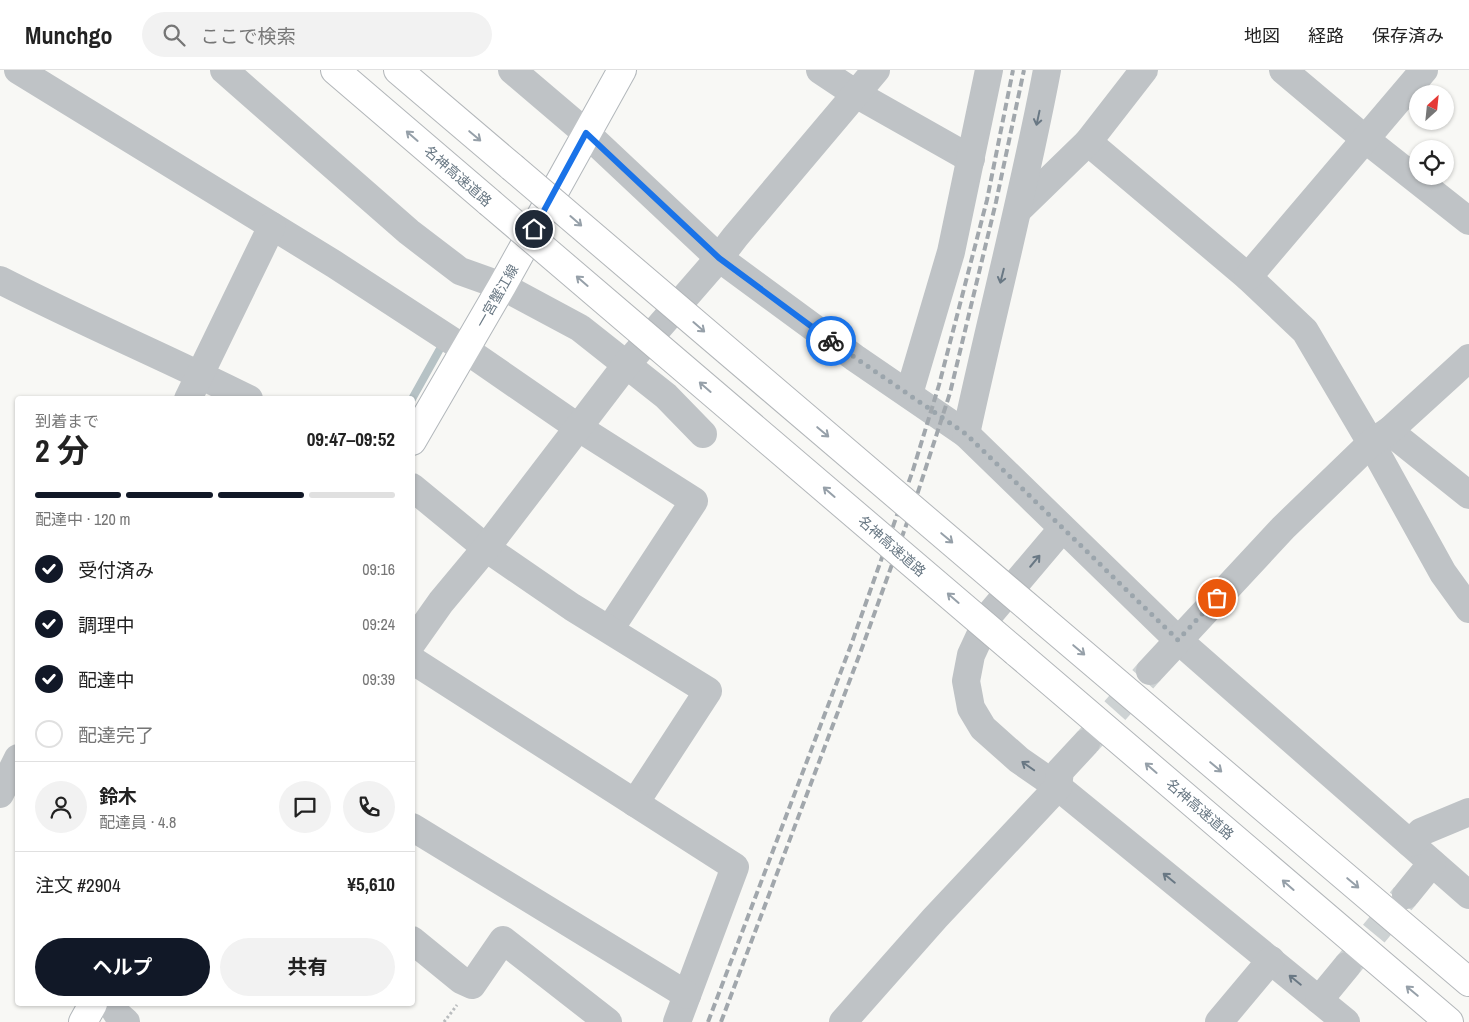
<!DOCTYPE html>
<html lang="ja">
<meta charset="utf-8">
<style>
body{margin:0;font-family:"Archivo Narrow","Noto Sans JP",sans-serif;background:#f2f2f2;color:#222;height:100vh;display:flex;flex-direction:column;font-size:19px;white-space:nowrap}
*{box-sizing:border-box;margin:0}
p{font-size:16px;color:#767676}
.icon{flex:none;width:28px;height:28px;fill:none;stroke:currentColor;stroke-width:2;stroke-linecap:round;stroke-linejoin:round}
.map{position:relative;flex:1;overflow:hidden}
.drawer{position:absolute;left:15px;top:326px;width:400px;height:610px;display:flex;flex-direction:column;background:#fff;border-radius:5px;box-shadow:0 1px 4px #0004}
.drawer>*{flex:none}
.needle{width:32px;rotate:27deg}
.controls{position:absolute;left:1409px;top:15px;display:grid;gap:10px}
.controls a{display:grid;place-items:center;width:45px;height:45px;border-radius:50%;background:#fff;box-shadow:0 1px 4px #0004;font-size:25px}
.pin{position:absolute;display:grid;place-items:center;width:42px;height:42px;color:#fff;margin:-21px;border:2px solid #fff;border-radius:50%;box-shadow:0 1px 5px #0007}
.courier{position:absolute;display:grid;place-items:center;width:50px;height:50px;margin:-25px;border:4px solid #1a73e8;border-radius:50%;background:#fff;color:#222;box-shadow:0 1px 6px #0007}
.headline em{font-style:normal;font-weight:700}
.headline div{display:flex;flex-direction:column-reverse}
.headline{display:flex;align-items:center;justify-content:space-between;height:85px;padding:0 20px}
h1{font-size:32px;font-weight:700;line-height:38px}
.bar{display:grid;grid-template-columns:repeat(4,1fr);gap:8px 5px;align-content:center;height:60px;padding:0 20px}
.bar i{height:6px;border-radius:4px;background:#e0e0e0}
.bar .selected{background:#111827}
.bar p{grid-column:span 4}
.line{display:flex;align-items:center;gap:12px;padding:0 20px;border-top:1px solid #e0e0e0}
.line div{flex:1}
.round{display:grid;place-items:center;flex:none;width:52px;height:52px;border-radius:26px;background:#f2f2f2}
ol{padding:0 20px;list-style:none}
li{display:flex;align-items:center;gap:15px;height:55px}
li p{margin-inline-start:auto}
li .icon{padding:5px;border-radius:50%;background:#111827;color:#fff;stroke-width:4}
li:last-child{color:#767676}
li i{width:28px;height:28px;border:2px solid #e0e0e0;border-radius:50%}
.button{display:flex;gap:10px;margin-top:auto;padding:10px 20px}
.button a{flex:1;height:58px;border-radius:30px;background:#111827;color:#fff;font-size:20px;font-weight:700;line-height:58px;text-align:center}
.button a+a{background:#f2f2f2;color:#222}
header{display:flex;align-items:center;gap:30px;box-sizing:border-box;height:70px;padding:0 25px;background:#fff;border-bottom:1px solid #e0e0e0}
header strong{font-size:24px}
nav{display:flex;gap:28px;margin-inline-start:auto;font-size:18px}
.search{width:350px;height:45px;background:#f2f2f2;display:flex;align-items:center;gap:12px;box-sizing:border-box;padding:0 18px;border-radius:28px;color:#767676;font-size:19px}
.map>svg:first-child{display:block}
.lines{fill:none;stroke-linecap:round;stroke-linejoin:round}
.stream{stroke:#b6c2c5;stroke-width:8}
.minor-tunnel{stroke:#cdd2d3;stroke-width:28;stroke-dasharray:28 14;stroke-linecap:butt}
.major-casing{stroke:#b2b7bb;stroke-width:30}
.highway-casing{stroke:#b2b6b9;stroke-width:30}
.path{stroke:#b9bcbe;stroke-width:3;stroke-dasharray:2.5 2.5;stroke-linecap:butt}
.minor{stroke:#bfc3c6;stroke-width:28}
.major{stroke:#fff;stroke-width:28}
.highway{stroke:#fff;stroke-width:28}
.rail{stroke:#a1a7ac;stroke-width:4;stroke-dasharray:8 4;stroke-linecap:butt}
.highway-bridge-casing{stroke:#b2b6b9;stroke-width:30;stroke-linecap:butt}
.highway-bridge{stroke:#fff;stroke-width:28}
.oneway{stroke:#697884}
.oneway2{stroke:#96a0a9}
.done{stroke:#9ba5ac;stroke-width:5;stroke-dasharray:0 9}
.route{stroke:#1a73e8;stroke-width:6}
.labels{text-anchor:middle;stroke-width:5;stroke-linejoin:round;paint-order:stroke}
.street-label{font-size:14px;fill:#697884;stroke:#fff}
</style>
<header>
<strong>Munchgo</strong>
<div class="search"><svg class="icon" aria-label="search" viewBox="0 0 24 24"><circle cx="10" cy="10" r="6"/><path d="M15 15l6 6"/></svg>ここで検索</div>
<nav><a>地図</a><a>経路</a><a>保存済み</a></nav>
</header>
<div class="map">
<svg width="1469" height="952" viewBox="0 0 1469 952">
<rect width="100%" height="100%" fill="#f8f8f5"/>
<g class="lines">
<polyline class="stream" points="412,329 441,277"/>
<g class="minor-tunnel">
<polyline points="1087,672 1150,601"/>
<polyline points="1347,896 1405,826"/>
</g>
<defs>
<g id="major">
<polyline points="412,371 502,216 622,0"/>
<polyline points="83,952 93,934"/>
</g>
<g id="highway">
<polyline points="335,0 489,132"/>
<polyline points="398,0 512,97"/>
<polyline points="1042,549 1469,912"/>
<polyline points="1016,582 1449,952"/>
</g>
</defs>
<use href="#major" class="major-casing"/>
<use href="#highway" class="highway-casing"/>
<polyline class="path" points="444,952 457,935"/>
<g class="minor">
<polyline points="18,0 334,194 466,280 579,358 694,431 610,559"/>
<polyline points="224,0 409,162 460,201 502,216 580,258 666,326 703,364"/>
<polyline points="512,0 586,63 719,188 855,288 966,364 1178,570 1469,825"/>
<polyline points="820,0 856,24 971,89"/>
<polyline points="1283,0 1365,69 1469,151"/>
<polyline points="1088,72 1248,207 1305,261 1371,373 1443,503 1469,539"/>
<polyline points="1019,139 1088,72 1144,0"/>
<polyline points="1248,207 1424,0"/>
<path d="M0,210C82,252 167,288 249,329"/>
<polyline points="909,324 951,182 989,0"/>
<polyline points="188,329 272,156"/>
<polyline points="1389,361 1469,425"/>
<path d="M966,364C992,243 1024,122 1047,0"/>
<polyline points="412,417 486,478 572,537 708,621 635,733"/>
<polyline points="1062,459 990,544 971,585 966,611 971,638 983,658 1019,690 1058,717 1346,952"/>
<polyline points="412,573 441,532 486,478 626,295 719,188 735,167 876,0"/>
<polyline points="412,590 735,797 677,952"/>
<polyline points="1150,601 1283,458 1371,373 1389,361 1469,288"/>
<polyline points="0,724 18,688"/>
<polyline points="412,757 687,925"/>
<polyline points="1410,773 1421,762 1469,742"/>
<polyline points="1406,825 1432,793"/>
<polyline points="412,870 461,910 472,915 503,870 608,952"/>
<polyline points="1319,930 1347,896"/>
<polyline points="111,934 118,945 126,952"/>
<polyline points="843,952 935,848 1058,717 1060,701 1086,673"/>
<polyline points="1219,952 1271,890"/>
</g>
<use href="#major" class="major"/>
<use href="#highway" class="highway"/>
<g class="rail">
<polyline points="708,952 851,575 913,400 939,315 987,130 1013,0"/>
<polyline points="721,952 862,578 917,425 950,323 996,132 1024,0"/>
</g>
<defs>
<g id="highway-bridge">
<polyline points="512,97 1042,549"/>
<polyline points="489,132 1016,582"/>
</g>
</defs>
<use href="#highway-bridge" class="highway-bridge-casing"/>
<use href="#highway-bridge" class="highway-bridge"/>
</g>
<defs><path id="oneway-shaft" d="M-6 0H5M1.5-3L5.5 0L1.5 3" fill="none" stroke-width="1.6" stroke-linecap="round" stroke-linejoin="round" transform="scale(1.25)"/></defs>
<g class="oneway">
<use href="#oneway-shaft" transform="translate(1038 48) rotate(102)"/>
<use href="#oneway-shaft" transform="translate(1002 206) rotate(104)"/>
<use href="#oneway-shaft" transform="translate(1035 491) rotate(-50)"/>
<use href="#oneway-shaft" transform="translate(1028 696) rotate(-145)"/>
<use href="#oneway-shaft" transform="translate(1169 808) rotate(-141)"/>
<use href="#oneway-shaft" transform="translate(1295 910) rotate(-141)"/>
</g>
<g class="oneway2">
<use href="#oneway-shaft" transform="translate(412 66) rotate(-139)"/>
<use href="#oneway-shaft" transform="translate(475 66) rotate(40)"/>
<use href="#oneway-shaft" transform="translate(576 151) rotate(41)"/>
<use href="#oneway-shaft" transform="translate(582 211) rotate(-139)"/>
<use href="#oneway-shaft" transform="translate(699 257) rotate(41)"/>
<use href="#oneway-shaft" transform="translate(705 317) rotate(-139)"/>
<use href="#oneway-shaft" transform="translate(823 362) rotate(40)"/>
<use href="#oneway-shaft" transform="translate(829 422) rotate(-139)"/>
<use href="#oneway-shaft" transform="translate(947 468) rotate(40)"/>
<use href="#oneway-shaft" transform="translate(953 528) rotate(-139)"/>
<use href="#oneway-shaft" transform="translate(1079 580) rotate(40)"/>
<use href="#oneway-shaft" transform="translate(1216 697) rotate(40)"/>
<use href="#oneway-shaft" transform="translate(1151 698) rotate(-139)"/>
<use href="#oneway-shaft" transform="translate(1353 813) rotate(40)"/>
<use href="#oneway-shaft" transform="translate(1288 815) rotate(-139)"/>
<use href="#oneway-shaft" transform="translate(1412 921) rotate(-140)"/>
</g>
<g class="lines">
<polyline class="done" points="831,271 966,364 1178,570 1217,528"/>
<polyline class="route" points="534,159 586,63 719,188 831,271"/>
</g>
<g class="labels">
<g class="street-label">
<text transform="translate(458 106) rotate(41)" y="5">名神高速道路</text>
<text transform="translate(497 226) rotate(-60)" y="5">一宮蟹江線</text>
<text transform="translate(892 476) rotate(41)" y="5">名神高速道路</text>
<text transform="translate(1200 739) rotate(41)" y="5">名神高速道路</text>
</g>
</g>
</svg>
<div class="controls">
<a><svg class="needle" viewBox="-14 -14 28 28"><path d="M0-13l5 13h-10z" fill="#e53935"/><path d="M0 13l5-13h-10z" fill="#767676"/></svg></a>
<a><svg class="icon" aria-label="locate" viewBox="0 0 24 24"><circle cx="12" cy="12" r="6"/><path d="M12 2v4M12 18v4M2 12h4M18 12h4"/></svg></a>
</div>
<div class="pin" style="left:1217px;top:528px;background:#ea580c"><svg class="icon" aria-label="bag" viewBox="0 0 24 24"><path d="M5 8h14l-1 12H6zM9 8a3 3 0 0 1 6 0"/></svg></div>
<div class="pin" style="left:534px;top:159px;background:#1f2937"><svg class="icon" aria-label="home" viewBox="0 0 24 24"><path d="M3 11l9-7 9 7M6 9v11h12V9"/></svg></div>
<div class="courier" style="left:831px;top:271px"><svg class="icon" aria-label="bike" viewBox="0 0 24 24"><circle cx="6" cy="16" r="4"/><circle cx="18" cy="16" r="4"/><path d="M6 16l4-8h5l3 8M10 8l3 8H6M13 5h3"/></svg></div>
<section class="drawer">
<div class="headline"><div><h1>2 分</h1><p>到着まで</p></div><em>09:47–09:52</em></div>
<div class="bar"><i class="selected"></i><i class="selected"></i><i class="selected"></i><i></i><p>配達中 · 120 m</p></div>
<ol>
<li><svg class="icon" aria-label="check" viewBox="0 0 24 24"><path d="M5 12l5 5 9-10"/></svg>受付済み<p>09:16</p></li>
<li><svg class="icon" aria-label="check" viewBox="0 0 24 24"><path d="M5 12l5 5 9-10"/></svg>調理中<p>09:24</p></li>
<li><svg class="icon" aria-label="check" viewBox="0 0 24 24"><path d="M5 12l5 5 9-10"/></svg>配達中<p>09:39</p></li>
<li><i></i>配達完了</li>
</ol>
<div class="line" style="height:90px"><a class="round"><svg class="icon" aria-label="person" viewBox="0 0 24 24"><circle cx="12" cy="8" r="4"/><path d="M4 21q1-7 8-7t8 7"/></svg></a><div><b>鈴木</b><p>配達員 · 4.8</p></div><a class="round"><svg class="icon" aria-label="chat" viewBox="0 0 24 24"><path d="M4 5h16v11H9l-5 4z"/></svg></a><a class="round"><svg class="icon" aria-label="phone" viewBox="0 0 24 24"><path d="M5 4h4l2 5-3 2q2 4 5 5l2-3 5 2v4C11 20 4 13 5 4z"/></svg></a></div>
<div class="line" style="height:65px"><div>注文 #2904</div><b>¥5,610</b></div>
<div class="button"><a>ヘルプ</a><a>共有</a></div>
</section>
</div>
